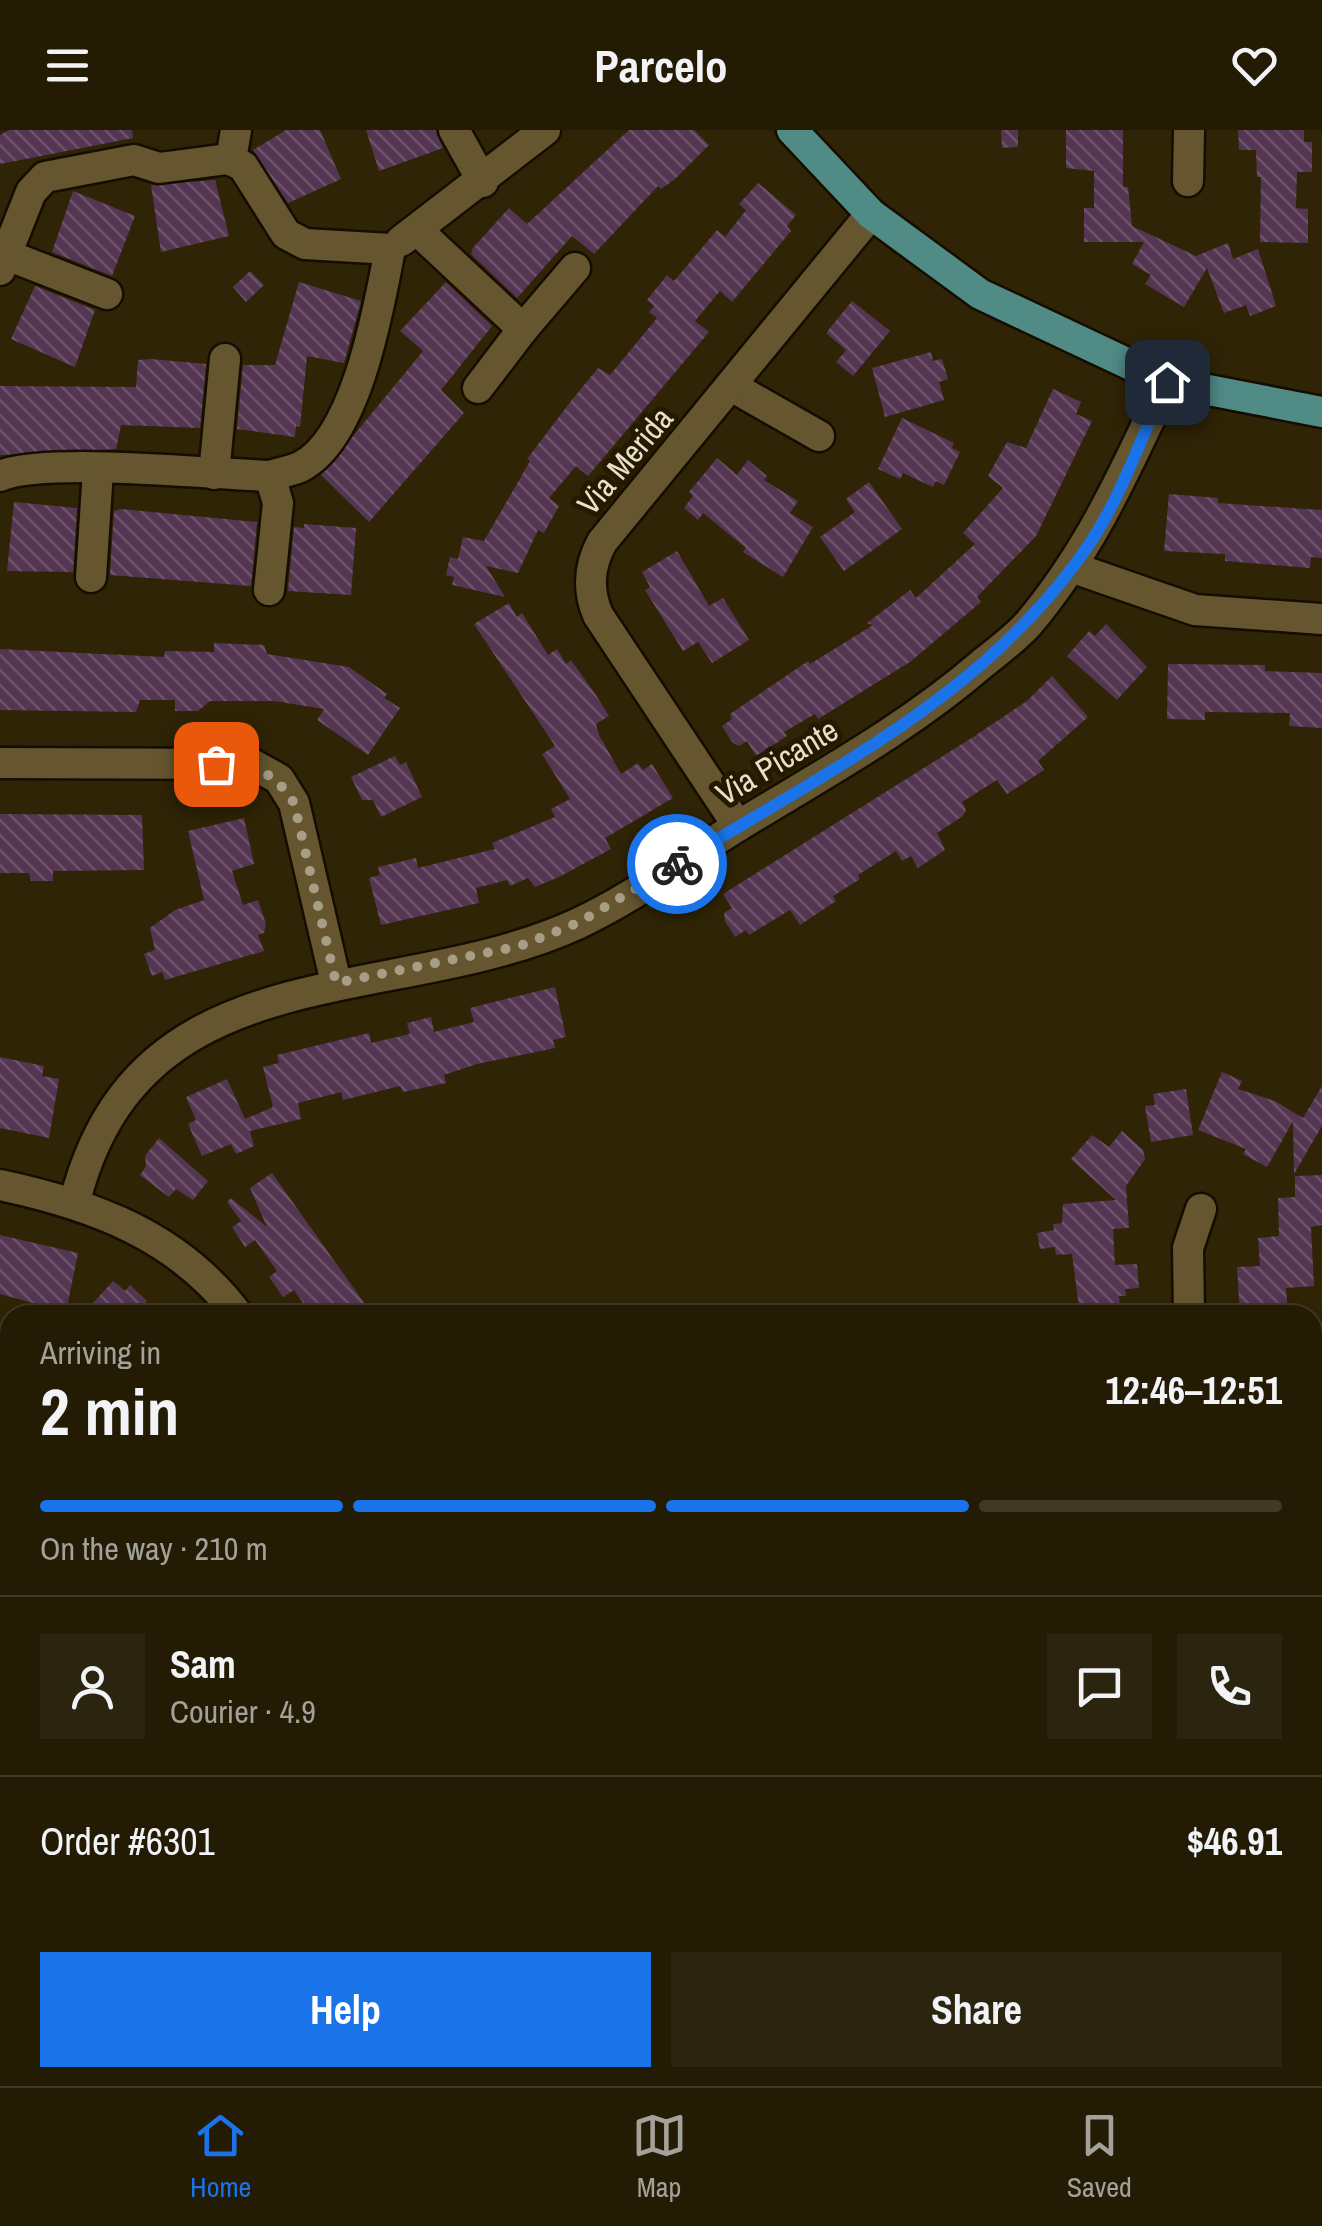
<!DOCTYPE html>
<meta charset="utf-8">
<style>
body{margin:0;font-family:"Archivo Narrow",sans-serif;background:#2b240e;color:#f1f3f6;height:100vh;display:flex;flex-direction:column;font-size:38px;white-space:nowrap}
*{box-sizing:border-box;margin:0}
p{font-size:32px;color:#a3a19a}
.icon{flex:none;width:55px;height:55px;fill:none;stroke:currentColor;stroke-width:2;stroke-linecap:round;stroke-linejoin:round}
.map{position:relative;flex:1;overflow:hidden}
.panel{position:absolute;left:0px;top:1175px;width:1322px;height:782px;display:flex;flex-direction:column;background:#231b04;border-radius:30px 30px 0 0;box-shadow:0 5px 15px #0003,0 0 0 2px #403926}
.panel>*{flex:none}
.pin{position:absolute;display:grid;place-items:center;width:85px;height:85px;color:#fff;margin:-42px;border-radius:20px;box-shadow:0 5px 15px #0006}
.courier{position:absolute;display:grid;place-items:center;width:100px;height:100px;margin:-50px;border:8px solid #1a73e8;border-radius:50%;background:#fff;color:#222;box-shadow:0 2px 12px #0007}
.overview em{font-style:normal;font-weight:800}
.overview div{display:flex;flex-direction:column-reverse}
.overview{display:flex;align-items:center;justify-content:space-between;height:170px;padding:0 40px}
h1{font-size:65px;font-weight:800;line-height:75px}
.bar{display:grid;grid-template-columns:repeat(4,1fr);gap:15px 10px;align-content:center;height:120px;padding:0 40px}
.bar i{height:12px;border-radius:8px;background:#403926}
.bar .selected{background:#1a73e8}
.bar p{grid-column:span 4}
.line{display:flex;align-items:center;gap:25px;padding:0 40px;border-top:2px solid #403926}
.line div{flex:1}
.round{display:grid;place-items:center;flex:none;width:105px;height:105px;border-radius:0px;background:#2b240e}
.cta{display:flex;gap:20px;margin-top:auto;padding:20px 40px}
.cta a{flex:1;height:115px;border-radius:0px;background:#1a73e8;color:#fff;font-size:40px;font-weight:800;line-height:115px;text-align:center}
.cta a+a{background:#2b240e;color:#f1f3f6}
header{display:flex;justify-content:space-between;align-items:center;height:130px;padding:0 40px;background:#231b04;font-size:45px;font-weight:800}
.menu{display:flex;justify-content:space-around;align-items:center;height:140px;border-top:2px solid #403926;background:#231b04;font-size:28px;color:#a3a19a}
.menu a{display:grid;justify-items:center;gap:5px}
.menu .selected{color:#1a73e8}
.map>svg:first-child{display:block}
.industrial{fill:url(#industrial-grid)}
.grass{fill:#2e5636}
.building{fill:url(#building-back-hatch)}
.lines{fill:none;stroke-linecap:round;stroke-linejoin:round}
.minor-casing{stroke:#150d00;stroke-width:35}
.major-casing{stroke:#150d00;stroke-width:35}
.minor{stroke:#65562f;stroke-width:30}
.major{stroke:#518b86;stroke-width:30}
.done{stroke:#a79e86;stroke-width:10;stroke-dasharray:0 18}
.route{stroke:#1a73e8;stroke-width:12}
.labels{text-anchor:middle;stroke-width:10;stroke-linejoin:round;paint-order:stroke}
.street-label{font-size:32px;fill:#e8e0cb;stroke:#251a00}
</style>
<header><svg class="icon" aria-label="menu" viewBox="0 0 24 24"><path d="M4 6h16M4 12h16M4 18h16"/></svg>Parcelo<svg class="icon" aria-label="heart" viewBox="0 0 24 24"><path d="M12 20l-8-8c-3-5 5-10 8-4 3-6 11-1 8 4z"/></svg></header>
<div class="map">
<svg width="1322" height="1956" viewBox="0 0 1322 1956">
<defs>
<pattern id="industrial-grid" width="8" height="8" patternUnits="userSpaceOnUse" patternTransform="scale(2.5)"><rect width="8" height="8" fill="#3a2d07"/><path d="M0 4h8M4 0v8" fill="none" stroke="#564b2a"/></pattern>
<pattern id="building-back-hatch" width="6" height="6" patternUnits="userSpaceOnUse" patternTransform="scale(2.5)"><rect width="6" height="6" fill="#543652"/><path d="M-1 5l2 2M0 0l6 6M5-1l2 2" fill="none" stroke="#6d536a"/></pattern>
</defs>
<rect width="100%" height="100%" fill="#2f2405"/>
<polygon class="industrial" points="0,1678 10,1678 10,1948 730,1948 730,1956 0,1956"/>
<polygon class="grass" points="0,1246 10,1248 10,1678 0,1678"/>
<g class="building">
<polygon points="9,0 132,0 133,8 0,34 0,5"/>
<polygon points="286,0 320,0 341,49 288,73 253,20"/>
<polygon points="366,0 435,0 443,18 379,41"/>
<polygon points="629,0 694,0 709,15 675,49 661,59 658,56 594,124 572,106 517,168 471,124 473,118 509,78 527,94"/>
<polygon points="1001,0 1018,0 1018,17 1002,18"/>
<polygon points="1066,0 1123,0 1123,57 1128,57 1132,96 1196,126 1228,113 1233,129 1258,119 1276,176 1250,186 1246,175 1224,183 1207,138 1184,177 1145,154 1151,145 1132,134 1144,112 1084,112 1084,78 1094,78 1094,41 1066,38"/>
<polygon points="1238,0 1304,0 1304,12 1312,12 1312,42 1297,42 1296,78 1308,79 1308,113 1260,112 1261,47 1257,47 1256,20 1239,20"/>
<polygon points="215,50 229,106 161,122 151,55"/>
<polygon points="758,53 796,85 787,96 791,101 732,172 720,161 695,191 709,202 588,346 576,336 549,368 559,376 544,403 538,400 518,443 486,436 505,467 452,455 454,447 446,445 450,427 458,429 463,407 484,411 530,331 527,329 571,271 598,238 610,245 657,188 649,182 654,176 647,170 667,145 674,151 717,100 725,107 746,80 739,74"/>
<polygon points="73,61 135,86 112,146 52,122"/>
<polygon points="250,141 264,155 246,172 233,157"/>
<polygon points="299,152 361,171 344,233 307,226 300,297 296,296 295,307 237,299 243,235 275,235"/>
<polygon points="446,152 492,196 441,260 464,283 369,392 321,345 423,221 400,201"/>
<polygon points="35,156 95,180 75,237 11,209"/>
<polygon points="852,171 890,201 853,246 836,232 846,220 826,203"/>
<polygon points="931,222 933,231 942,229 948,249 939,252 944,270 885,287 872,238"/>
<polygon points="151,229 206,234 200,298 121,295 116,319 0,325 0,256 136,257 138,230"/>
<polygon points="1053,259 1081,272 1076,284 1092,291 1036,406 977,467 981,472 910,532 818,589 815,584 784,602 787,606 756,626 747,611 739,616 732,612 722,596 732,589 730,584 808,531 810,534 873,495 867,493 910,460 916,468 975,414 963,403 1003,358 988,346 1007,312 1026,318"/>
<polygon points="902,288 954,313 952,318 960,322 944,355 936,351 933,357 903,343 900,349 878,339"/>
<polygon points="717,328 737,345 748,330 767,346 764,350 798,371 790,383 813,397 783,447 743,422 746,418 703,383 698,390 684,378 693,366 689,362"/>
<polygon points="869,352 902,399 844,441 820,407 855,382 846,369"/>
<polygon points="1169,364 1218,368 1218,373 1322,380 1322,428 1311,427 1310,438 1225,431 1225,424 1164,421"/>
<polygon points="14,372 77,378 73,442 7,441"/>
<polygon points="121,379 257,392 251,456 110,445 114,381"/>
<polygon points="304,394 356,398 351,465 288,461 294,397 304,398"/>
<polygon points="677,421 709,476 723,468 749,510 712,533 698,512 683,521 645,460 650,457 642,442"/>
<polygon points="509,473 517,487 522,483 548,525 557,519 566,534 571,530 596,565 609,586 596,594 599,605 621,644 638,633 643,640 652,634 673,668 605,708 611,719 559,747 535,757 528,748 510,756 507,750 476,758 479,773 381,795 369,748 380,745 378,737 416,728 418,738 495,719 492,713 555,687 551,679 570,669 542,624 555,616 474,494"/>
<polygon points="1106,494 1147,537 1117,570 1067,526 1089,501 1095,506"/>
<polygon points="214,513 264,515 267,524 349,537 387,564 384,568 400,578 368,625 317,590 324,579 274,571 210,571 198,581 175,581 175,570 140,570 136,582 0,580 0,519 164,527 165,521 214,522"/>
<polygon points="1168,534 1265,535 1265,541 1322,543 1322,598 1289,596 1290,583 1205,582 1205,590 1167,589"/>
<polygon points="1052,546 1088,587 1038,631 1044,640 1007,664 997,650 962,672 966,680 963,686 937,703 945,720 918,738 911,726 902,731 896,721 858,745 860,749 833,766 836,771 800,795 790,780 749,805 746,800 735,807 725,791 724,783 732,778 723,764 970,609 1027,571"/>
<polygon points="395,626 400,635 406,632 422,667 381,687 373,670 362,670 351,647"/>
<polygon points="0,684 142,685 144,740 53,741 53,751 31,751 29,743 0,743"/>
<polygon points="244,688 254,734 232,741 243,775 258,770 266,794 264,803 258,805 264,821 165,850 162,842 152,846 144,824 155,820 150,798 175,780 204,770 188,701"/>
<polygon points="555,857 566,907 553,910 555,918 477,934 444,945 446,953 403,962 400,956 343,970 341,962 298,973 301,989 250,1001 254,1016 236,1024 231,1014 202,1026 188,994 196,990 186,967 227,949 245,989 273,977 263,937 279,933 277,925 369,903 371,913 410,904 407,893 431,887 434,902 474,892 470,878"/>
<polygon points="0,927 44,936 42,946 59,949 49,1008 0,998"/>
<polygon points="1222,942 1242,951 1238,959 1275,971 1303,988 1322,956 1322,996 1294,1044 1293,991 1267,1037 1243,1024 1246,1019 1198,1000"/>
<polygon points="1186,959 1193,1005 1151,1012 1145,976 1155,975 1153,964"/>
<polygon points="1122,1001 1143,1020 1145,1029 1126,1056 1129,1098 1113,1099 1115,1135 1137,1134 1139,1158 1125,1159 1126,1166 1119,1166 1121,1185 1080,1185 1072,1124 1056,1125 1055,1117 1040,1119 1037,1103 1054,1100 1053,1094 1062,1093 1063,1074 1116,1070 1071,1029 1092,1005 1109,1017"/>
<polygon points="159,1008 208,1051 193,1070 176,1059 169,1067 140,1045 146,1036 145,1026"/>
<polygon points="272,1043 367,1177 355,1185 311,1185 294,1160 283,1167 269,1147 277,1141 255,1110 245,1117 232,1097 241,1091 227,1072 231,1068 267,1097 250,1058"/>
<polygon points="1322,1045 1322,1095 1311,1097 1314,1156 1286,1158 1288,1185 1240,1185 1237,1137 1260,1136 1258,1108 1279,1106 1278,1068 1295,1067 1295,1046"/>
<polygon points="0,1105 78,1123 66,1182 0,1164"/>
<polygon points="113,1151 125,1161 130,1155 147,1171 135,1185 82,1185"/>
</g>
<g class="lines">
<defs>
<g id="minor">
<polyline points="454,0 483,52"/>
<polyline points="231,30 236,0"/>
<polyline points="1188,51 1189,0"/>
<polyline points="417,100 523,199 478,258"/>
<polyline points="401,111 545,0"/>
<polyline points="7,125 107,164"/>
<path d="M0,140L31,62L45,47L134,30L159,38L228,29L243,36L286,104L305,114L390,119C379,176 357,309 300,337C291,341 279,343 270,346C212,344 45,327 0,346"/>
<polyline points="523,199 575,138"/>
<polyline points="733,257 819,306"/>
<polyline points="214,344 225,229"/>
<polyline points="1071,437 1195,480 1322,489"/>
<polyline points="91,447 98,340"/>
<polyline points="269,460 278,373 270,346"/>
<polyline points="0,633 252,634 279,649 294,673 336,853"/>
<path d="M738,696L598,485C587,459 589,436 602,412L871,84"/>
<path d="M0,1055C93,1075 178,1105 238,1185"/>
<path d="M75,1071C139,818 391,879 577,794C633,768 685,729 738,696C823,644 908,598 983,533C998,521 1016,508 1029,493C1091,419 1126,339 1167,252"/>
<polyline points="1189,1185 1188,1118 1201,1079"/>
<polyline points="1312,1741 1322,1749"/>
<polyline points="1312,1864 1322,1851"/>
<polyline points="1244,1956 1250,1948"/>
</g>
<polyline id="major" points="792,0 871,84 980,164 1167,252 1322,282"/>
</defs>
<use href="#minor" class="minor-casing"/>
<use href="#major" class="major-casing"/>
<use href="#minor" class="minor"/>
<use href="#major" class="major"/>
</g>
<g class="lines">
<path class="done" d="M216,634C254,635 273,640 294,673L336,853L520,816L580,792L677,734"/>
<path class="route" d="M677,734C830,639 990,564 1092,410C1123,362 1143,303 1167,252"/>
</g>
<g class="labels">
<g class="street-label">
<text transform="translate(625 331) rotate(-50)" y="11">Via Merida</text>
<text transform="translate(777 632) rotate(-31)" y="11">Via Picante</text>
</g>
</g>
</svg>
<div class="pin" style="left:216px;top:634px;background:#ea580c"><svg class="icon" aria-label="bag" viewBox="0 0 24 24"><path d="M5 8h14l-1 12H6zM9 8a3 3 0 0 1 6 0"/></svg></div>
<div class="pin" style="left:1167px;top:252px;background:#1f2937"><svg class="icon" aria-label="home" viewBox="0 0 24 24"><path d="M3 11l9-7 9 7M6 9v11h12V9"/></svg></div>
<div class="courier" style="left:677px;top:734px"><svg class="icon" aria-label="bike" viewBox="0 0 24 24"><circle cx="6" cy="16" r="4"/><circle cx="18" cy="16" r="4"/><path d="M6 16l4-8h5l3 8M10 8l3 8H6M13 5h3"/></svg></div>
<section class="panel">
<div class="overview"><div><h1>2 min</h1><p>Arriving in</p></div><em>12:46–12:51</em></div>
<div class="bar"><i class="selected"></i><i class="selected"></i><i class="selected"></i><i></i><p>On the way · 210 m</p></div>
<div class="line" style="height:180px"><a class="round"><svg class="icon" aria-label="person" viewBox="0 0 24 24"><circle cx="12" cy="8" r="4"/><path d="M4 21q1-7 8-7t8 7"/></svg></a><div><b>Sam</b><p>Courier · 4.9</p></div><a class="round"><svg class="icon" aria-label="chat" viewBox="0 0 24 24"><path d="M4 5h16v11H9l-5 4z"/></svg></a><a class="round"><svg class="icon" aria-label="phone" viewBox="0 0 24 24"><path d="M5 4h4l2 5-3 2q2 4 5 5l2-3 5 2v4C11 20 4 13 5 4z"/></svg></a></div>
<div class="line" style="height:130px"><div>Order #6301</div><b>$46.91</b></div>
<div class="cta"><a>Help</a><a>Share</a></div>
</section>
</div>
<nav class="menu">
<a class="selected"><svg class="icon" aria-label="home" viewBox="0 0 24 24"><path d="M3 11l9-7 9 7M6 9v11h12V9"/></svg>Home</a>
<a><svg class="icon" aria-label="map" viewBox="0 0 24 24"><path d="M3 6l6-2 6 2 6-2v14l-6 2-6-2-6 2zM9 4v14M15 6v14"/></svg>Map</a>
<a><svg class="icon" aria-label="saved" viewBox="0 0 24 24"><path d="M7 4h10v16l-5-4-5 4z"/></svg>Saved</a>
</nav>
